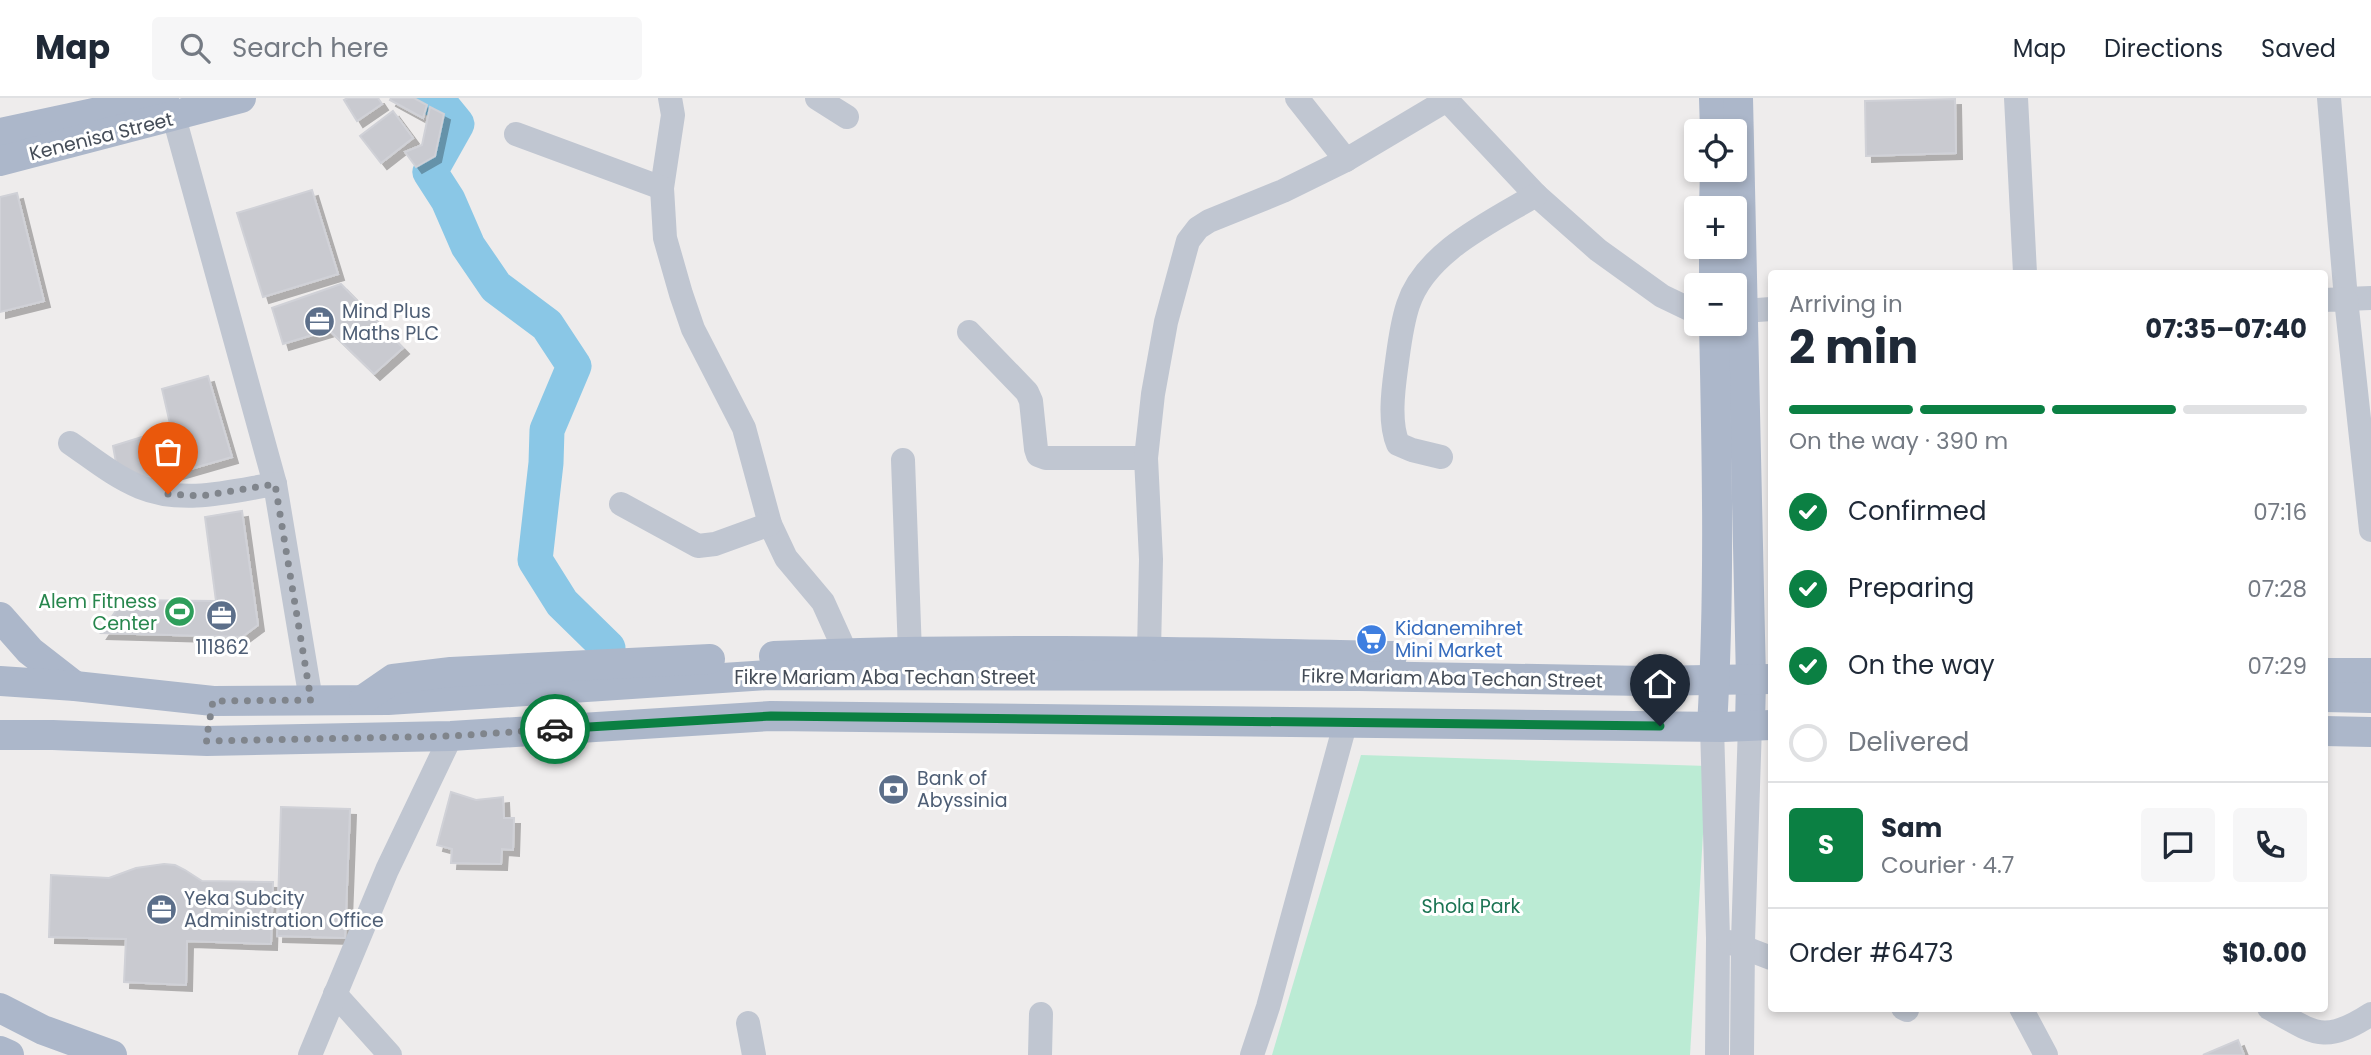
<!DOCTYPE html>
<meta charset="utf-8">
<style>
body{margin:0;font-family:Poppins,sans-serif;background:#f6f6f7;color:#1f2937;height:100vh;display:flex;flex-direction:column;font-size:26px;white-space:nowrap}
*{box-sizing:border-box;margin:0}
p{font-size:23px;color:#747a83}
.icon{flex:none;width:38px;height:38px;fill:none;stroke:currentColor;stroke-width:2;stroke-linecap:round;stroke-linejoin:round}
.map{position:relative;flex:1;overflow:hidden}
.details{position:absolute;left:1768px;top:172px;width:560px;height:742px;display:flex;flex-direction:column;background:#fff;border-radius:7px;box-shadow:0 4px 10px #0003}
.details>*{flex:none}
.tools{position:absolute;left:1684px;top:21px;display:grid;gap:14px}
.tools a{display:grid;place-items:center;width:63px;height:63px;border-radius:7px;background:#fff;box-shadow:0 4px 10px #0003;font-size:35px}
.pin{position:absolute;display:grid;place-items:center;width:60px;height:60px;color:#fff;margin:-72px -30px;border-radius:50% 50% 50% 0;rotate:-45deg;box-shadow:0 0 7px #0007}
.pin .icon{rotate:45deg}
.courier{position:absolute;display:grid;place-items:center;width:70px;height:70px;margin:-35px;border:5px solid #0b8043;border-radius:50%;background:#fff;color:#222;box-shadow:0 2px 9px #0007}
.summary em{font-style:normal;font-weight:700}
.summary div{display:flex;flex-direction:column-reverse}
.summary{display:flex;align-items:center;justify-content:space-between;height:119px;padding:0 21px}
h1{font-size:46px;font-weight:700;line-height:52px}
.bar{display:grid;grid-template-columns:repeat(4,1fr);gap:10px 7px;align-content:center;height:84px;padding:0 21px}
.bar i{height:9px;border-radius:5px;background:#e0e1e3}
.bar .active{background:#0b8043}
.bar p{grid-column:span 4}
.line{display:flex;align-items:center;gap:18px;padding:0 21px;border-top:2px solid #e0e1e3}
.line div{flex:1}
.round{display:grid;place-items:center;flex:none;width:74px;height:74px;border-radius:7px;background:#f6f6f7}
ol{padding:0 21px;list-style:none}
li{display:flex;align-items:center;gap:21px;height:77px}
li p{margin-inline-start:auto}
li .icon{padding:7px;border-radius:50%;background:#0b8043;color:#fff;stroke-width:4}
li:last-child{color:#747a83}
li i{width:38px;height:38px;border:4px solid #e0e1e3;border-radius:50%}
header{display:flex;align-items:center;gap:42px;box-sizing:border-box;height:98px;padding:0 35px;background:#fff;border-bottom:2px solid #e0e1e3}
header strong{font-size:33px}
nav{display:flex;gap:38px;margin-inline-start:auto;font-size:24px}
.search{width:490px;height:63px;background:#f6f6f7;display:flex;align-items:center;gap:18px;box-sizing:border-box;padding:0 24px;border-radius:7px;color:#747a83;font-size:26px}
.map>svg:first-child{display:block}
.green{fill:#bbebd4}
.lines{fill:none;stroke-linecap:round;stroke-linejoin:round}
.river{stroke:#8ac7e6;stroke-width:35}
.building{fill:#c9cad0;stroke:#d0d1d7;stroke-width:2;filter:url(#shadow)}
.minor{stroke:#c0c6d1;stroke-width:24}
.major{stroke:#acb7ca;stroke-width:30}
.done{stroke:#80858c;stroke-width:7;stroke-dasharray:0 12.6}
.route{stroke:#0b8043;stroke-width:9}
.labels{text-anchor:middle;stroke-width:6;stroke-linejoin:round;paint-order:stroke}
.street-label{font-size:19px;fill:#454d58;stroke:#fff}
.service-label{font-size:19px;fill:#4e5e75;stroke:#fff;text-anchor:start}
.leisure-label{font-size:19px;fill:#27864d;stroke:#fff;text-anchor:end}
.shop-label{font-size:19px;fill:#366cbe;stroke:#fff;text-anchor:start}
.park-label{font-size:19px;fill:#1b7453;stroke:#fff}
</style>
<header>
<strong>Map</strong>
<div class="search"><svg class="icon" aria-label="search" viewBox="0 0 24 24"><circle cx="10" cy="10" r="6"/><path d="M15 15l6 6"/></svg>Search here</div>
<nav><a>Map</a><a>Directions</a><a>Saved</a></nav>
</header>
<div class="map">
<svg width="2371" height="957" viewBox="0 0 2371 957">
<defs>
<filter id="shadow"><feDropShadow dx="6" dy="6" stdDeviation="0" flood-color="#0004"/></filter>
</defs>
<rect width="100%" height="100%" fill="#eeecec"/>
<polygon class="green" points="1361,657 1707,668 1690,957 1272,957"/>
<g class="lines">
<polyline class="river" points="432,0 439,4 457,26 430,74 448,102 468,148 496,189 547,227 574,268 547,332 546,365 535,462 562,505 608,550"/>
</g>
<g class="building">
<polygon points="348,0 378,0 382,6 357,23 344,2"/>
<polygon points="391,0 414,0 427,7 423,20 390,2"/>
<polygon points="1955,1 1956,55 1866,58 1865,3"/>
<polygon points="430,9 444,16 435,58 416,69 405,54 422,47"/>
<polygon points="393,13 413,40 381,65 360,38"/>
<polygon points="312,92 338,176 263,199 237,115"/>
<polygon points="17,95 44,203 0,214 0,99"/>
<polygon points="341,186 403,250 374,276 329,232 283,246 272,210"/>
<polygon points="208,278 232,359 163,379 140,379 117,370 113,348 171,330 162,291"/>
<polygon points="242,413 258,527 242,539 101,535 123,502 216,503 205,419"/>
<polygon points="451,694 476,702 503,699 504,720 514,720 513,752 502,751 501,766 451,765 452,751 437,747"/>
<polygon points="281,709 350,711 345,840 277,838"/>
<polygon points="164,766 175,767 185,772 202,783 273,784 271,846 187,843 186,887 124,884 126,841 49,839 51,777 109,780 136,770"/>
<polygon points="2238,942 2244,957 2203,957"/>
</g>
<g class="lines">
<g class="minor">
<polyline points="670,0 673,17 662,90 665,140 681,196 693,231 744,330 770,426 786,460 823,504 846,555"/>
<polyline points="817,0 847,19"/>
<polyline points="1297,0 1346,62"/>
<polyline points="1445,0 1536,97 1598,152 1662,198 1689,211 1696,212"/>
<polyline points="2016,0 2025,175"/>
<polyline points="2329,0 2346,201 2371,200"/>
<polyline points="174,19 275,386 311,602"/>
<polyline points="516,36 662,90"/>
<polyline points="2324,202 2346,201 2371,432"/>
<polyline points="1744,213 1771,211"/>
<polyline points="969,234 1027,294 1031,303 1036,351 1038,357 1046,360 1146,360"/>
<path d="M70,345C92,360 115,379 140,389C183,407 232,393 275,386"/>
<path d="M1441,359L1412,352L1398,346C1389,325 1393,293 1396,271C1399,250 1401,228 1408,207C1425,154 1491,124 1536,97"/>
<polyline points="903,362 910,555"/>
<polyline points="621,406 698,448 715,446 770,426"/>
<polyline points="1149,553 1151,461 1146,360 1153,296 1166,224 1188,143 1198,130 1209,123 1283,93 1346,62 1447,2"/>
<polyline points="1712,628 1718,840 1717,957"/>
<polyline points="1729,844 1771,860"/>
<polyline points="335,896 390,957"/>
<polyline points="1903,910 1907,912"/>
<polyline points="2021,910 2046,957"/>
<path d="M2269,910C2315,935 2323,947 2371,916"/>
<polyline points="748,925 754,957"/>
<polyline points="310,957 387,772 451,638"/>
<polyline points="1040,957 1041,916"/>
<polyline points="1252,957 1268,909 1346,623"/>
<polyline points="1742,957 1743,843 1750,627"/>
</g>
<g class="major">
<polyline points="1714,0 1715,33"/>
<polyline points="1738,0 1751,582 1750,627"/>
<polyline points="0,35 164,0"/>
<polyline points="0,63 241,0"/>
<polyline points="1714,110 1715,72"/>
<polyline points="1714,187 1714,149"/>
<polyline points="0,519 30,553 75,588"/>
<path d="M774,558C980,549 1186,554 1392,558"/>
<polyline points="2324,575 2371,575"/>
<polyline points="0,583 75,588 213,603 388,602 769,577 1359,578 1646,583 1771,581"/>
<polyline points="2324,599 2371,600"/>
<polyline points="364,601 393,581 451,574 710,561"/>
<path d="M1712,628C1720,495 1717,360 1714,226"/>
<polyline points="2324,633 2371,634"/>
<polyline points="0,637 53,637 207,643 451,638 771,618 1723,629 1771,627"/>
<polyline points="0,910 43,932 112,957"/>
<polyline points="0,953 9,957"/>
</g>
</g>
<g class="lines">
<polyline class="done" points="168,396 201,398 275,386 311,602 213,603 206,643 452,638 555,631"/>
<polyline class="route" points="555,631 771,618 1660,628"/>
</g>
<defs>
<symbol id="office-disc" viewBox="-11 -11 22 22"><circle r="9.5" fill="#5c6f8a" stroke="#fff"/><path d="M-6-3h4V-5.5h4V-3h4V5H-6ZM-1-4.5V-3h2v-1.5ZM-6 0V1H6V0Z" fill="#fff"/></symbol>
<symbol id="stadium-disc" viewBox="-11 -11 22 22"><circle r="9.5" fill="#2e9e5b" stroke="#fff"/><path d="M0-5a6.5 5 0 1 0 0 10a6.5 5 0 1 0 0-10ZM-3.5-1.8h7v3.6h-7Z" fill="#fff"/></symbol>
<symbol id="supermarket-disc" viewBox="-11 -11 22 22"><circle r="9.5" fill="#3f7fe0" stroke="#fff"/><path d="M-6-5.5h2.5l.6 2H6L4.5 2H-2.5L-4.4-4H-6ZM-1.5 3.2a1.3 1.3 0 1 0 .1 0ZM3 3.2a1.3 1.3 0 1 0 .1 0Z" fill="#fff"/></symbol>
<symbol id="bank-disc" viewBox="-11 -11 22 22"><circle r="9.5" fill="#5c6f8a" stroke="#fff"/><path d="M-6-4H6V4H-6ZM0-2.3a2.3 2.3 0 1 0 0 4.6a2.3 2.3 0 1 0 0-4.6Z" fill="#fff"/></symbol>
</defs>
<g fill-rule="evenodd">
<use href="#office-disc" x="302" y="206" width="35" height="35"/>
<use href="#stadium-disc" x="162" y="496" width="35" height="35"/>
<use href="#office-disc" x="204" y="500" width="35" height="35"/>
<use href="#supermarket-disc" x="1354" y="524" width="35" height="35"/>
<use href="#bank-disc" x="876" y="674" width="35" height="35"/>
<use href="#office-disc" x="144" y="794" width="35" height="35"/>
</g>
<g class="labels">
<g class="street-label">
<text transform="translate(101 38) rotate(-14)" y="7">Kenenisa Street</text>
<text x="885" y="586">Fikre Mariam Aba Techan Street</text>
<text transform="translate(1452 580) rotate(1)" y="7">Fikre Mariam Aba Techan Street</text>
</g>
<g class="service-label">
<text x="342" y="220">Mind Plus<tspan x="342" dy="22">Maths PLC</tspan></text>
<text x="222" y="556" text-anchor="middle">111862</text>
<text x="917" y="687">Bank of<tspan x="917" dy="22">Abyssinia</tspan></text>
<text x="184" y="807">Yeka Subcity<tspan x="184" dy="22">Administration Office</tspan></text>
</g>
<g class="leisure-label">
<text x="157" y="510">Alem Fitness<tspan x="157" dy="22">Center</tspan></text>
</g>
<g class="shop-label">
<text x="1395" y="537">Kidanemihret<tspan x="1395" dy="22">Mini Market</tspan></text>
</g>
<g class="park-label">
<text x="1471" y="815">Shola Park</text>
</g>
</g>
</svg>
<div class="tools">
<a><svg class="icon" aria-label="locate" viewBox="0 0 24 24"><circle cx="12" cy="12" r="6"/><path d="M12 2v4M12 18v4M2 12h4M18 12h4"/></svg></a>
<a>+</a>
<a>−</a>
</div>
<div class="pin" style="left:168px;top:396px;background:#ea580c"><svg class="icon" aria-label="bag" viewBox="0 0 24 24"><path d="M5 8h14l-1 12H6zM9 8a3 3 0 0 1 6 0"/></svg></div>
<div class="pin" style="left:1660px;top:628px;background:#1f2937"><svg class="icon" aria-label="home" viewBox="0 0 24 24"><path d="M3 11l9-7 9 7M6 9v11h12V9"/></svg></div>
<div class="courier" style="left:555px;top:631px"><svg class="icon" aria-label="car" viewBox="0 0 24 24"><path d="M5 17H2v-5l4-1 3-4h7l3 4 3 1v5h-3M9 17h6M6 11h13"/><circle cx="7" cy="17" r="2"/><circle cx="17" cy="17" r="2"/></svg></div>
<section class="details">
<div class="summary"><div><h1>2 min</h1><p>Arriving in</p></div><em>07:35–07:40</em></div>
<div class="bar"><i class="active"></i><i class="active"></i><i class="active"></i><i></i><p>On the way · 390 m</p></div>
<ol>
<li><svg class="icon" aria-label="check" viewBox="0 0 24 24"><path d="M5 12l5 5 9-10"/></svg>Confirmed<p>07:16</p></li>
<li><svg class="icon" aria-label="check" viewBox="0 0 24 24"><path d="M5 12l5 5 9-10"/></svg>Preparing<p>07:28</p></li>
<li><svg class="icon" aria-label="check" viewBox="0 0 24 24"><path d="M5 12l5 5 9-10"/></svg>On the way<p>07:29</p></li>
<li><i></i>Delivered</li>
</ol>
<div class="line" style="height:126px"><b class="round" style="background:#0b8043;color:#fff">S</b><div><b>Sam</b><p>Courier · 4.7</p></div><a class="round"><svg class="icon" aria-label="chat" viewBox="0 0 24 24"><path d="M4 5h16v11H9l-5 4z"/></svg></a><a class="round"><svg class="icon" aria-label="phone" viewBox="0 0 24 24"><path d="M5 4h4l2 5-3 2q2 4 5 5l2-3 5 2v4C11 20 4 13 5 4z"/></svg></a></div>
<div class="line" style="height:91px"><div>Order #6473</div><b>$10.00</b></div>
</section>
</div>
